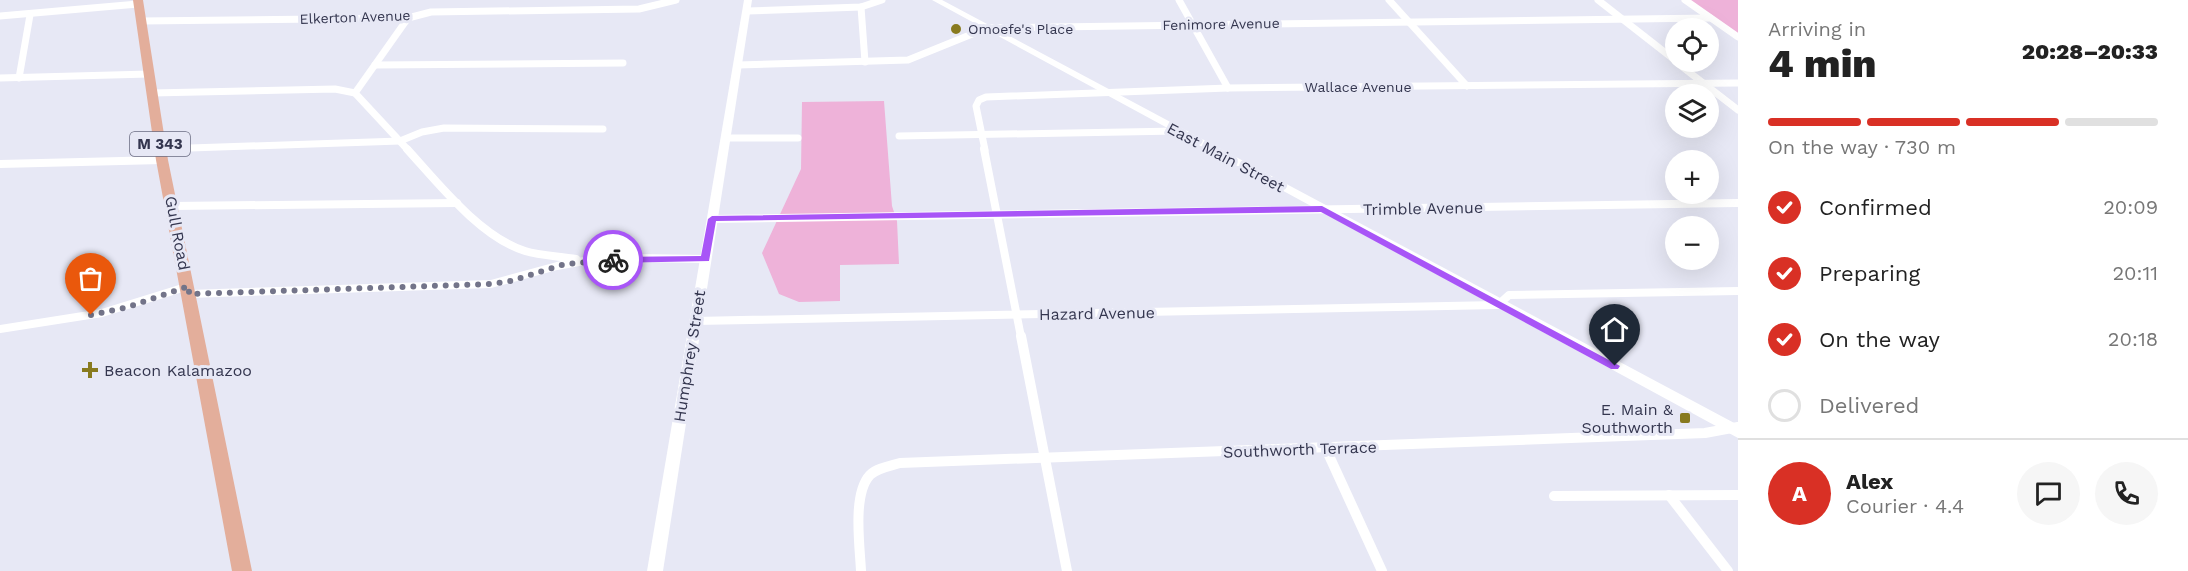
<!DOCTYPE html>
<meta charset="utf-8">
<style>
body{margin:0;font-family:"Work Sans",sans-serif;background:#f6f6f6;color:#222;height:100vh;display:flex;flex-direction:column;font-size:22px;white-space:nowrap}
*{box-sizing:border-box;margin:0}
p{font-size:20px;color:#767676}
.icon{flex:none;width:33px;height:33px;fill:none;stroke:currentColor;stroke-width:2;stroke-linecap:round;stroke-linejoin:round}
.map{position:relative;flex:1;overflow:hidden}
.sheet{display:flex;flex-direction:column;background:#fff;width:450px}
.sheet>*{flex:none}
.controls{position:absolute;left:1665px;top:18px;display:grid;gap:12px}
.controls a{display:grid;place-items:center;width:54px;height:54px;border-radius:50%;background:#fff;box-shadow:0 6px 24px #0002;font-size:30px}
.pin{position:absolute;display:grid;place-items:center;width:51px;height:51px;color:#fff;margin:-62px -26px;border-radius:50% 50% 50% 0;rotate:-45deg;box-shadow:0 0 6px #0007}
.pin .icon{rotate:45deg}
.courier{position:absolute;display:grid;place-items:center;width:60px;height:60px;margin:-30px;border:4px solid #a855f7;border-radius:50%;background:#fff;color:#222;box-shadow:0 2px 8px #0007}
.overview em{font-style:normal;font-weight:800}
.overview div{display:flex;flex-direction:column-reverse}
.overview{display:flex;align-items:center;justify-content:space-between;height:102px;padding:0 30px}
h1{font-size:39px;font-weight:800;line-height:45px}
.bar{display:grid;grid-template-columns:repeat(4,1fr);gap:9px 6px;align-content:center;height:72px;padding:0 30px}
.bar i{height:8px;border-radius:4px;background:#e0e0e0}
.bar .on{background:#d93025}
.bar p{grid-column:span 4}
.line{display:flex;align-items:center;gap:15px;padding:0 30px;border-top:2px solid #e0e0e0}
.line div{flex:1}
.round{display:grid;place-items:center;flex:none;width:63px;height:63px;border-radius:32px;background:#f6f6f6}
ol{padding:0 30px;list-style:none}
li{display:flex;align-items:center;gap:18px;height:66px}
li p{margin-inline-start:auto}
li .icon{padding:6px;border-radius:50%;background:#d93025;color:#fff;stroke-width:4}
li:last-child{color:#767676}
li i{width:33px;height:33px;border:3px solid #e0e0e0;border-radius:50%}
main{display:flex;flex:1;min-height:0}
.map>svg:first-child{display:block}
.green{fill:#eeb2d9}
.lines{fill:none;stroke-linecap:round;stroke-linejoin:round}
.minor-far2{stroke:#fff;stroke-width:7}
.minor-far1{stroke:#fff;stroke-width:8}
.minor{stroke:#fff;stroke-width:10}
.tertiary{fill:#fff;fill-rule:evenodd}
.primary{fill:#e3ae9b;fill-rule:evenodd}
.route{fill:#a855f7}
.done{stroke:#737489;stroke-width:6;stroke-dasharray:0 10.8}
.poi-dot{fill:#887a1f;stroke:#e7e8f5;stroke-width:2}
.labels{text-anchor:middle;stroke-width:6;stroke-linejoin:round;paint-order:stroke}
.far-street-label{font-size:14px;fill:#34364f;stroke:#e7e8f5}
.far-poi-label{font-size:14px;fill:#34364f;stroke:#e7e8f5;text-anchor:start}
.shield{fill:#e7e8f5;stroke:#6a6b81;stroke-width:1.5}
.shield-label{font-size:15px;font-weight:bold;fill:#34364f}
.street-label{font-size:16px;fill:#34364f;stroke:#e7e8f5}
.poi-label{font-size:16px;fill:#34364f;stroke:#e7e8f5;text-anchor:start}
</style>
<main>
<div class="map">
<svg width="1738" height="571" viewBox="0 0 1738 571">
<rect width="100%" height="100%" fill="#e7e8f5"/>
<g class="green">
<polygon points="1686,0 1738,0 1738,36"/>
<polygon points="884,101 892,206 897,221 899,264 840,265 840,301 799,302 779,294 762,253 801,169 802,102"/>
</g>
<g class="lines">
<g class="minor-far2">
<polyline points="1179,0 1228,88"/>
<polyline points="1389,0 1467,86"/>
<polyline points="1598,0 1676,61"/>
<polyline points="1685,0 1738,37"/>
<polyline points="861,7 865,62"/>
<polyline points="747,11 861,7 882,0"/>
<polyline points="0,16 138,4"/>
<polyline points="408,18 355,93 408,150"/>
<polyline points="141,21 408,18 431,12 639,9 676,0"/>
<polyline points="1676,62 1738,110"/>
<polyline points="375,65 623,63"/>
<polyline points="738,65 908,60 987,28 1710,18"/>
<polyline points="0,78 149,74"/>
<polyline points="19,78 30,15"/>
<polyline points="152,93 335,89 355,93"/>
<polyline points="899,136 1177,131"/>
<polyline points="726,138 798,138"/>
<polyline points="161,149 400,141 422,132 444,128 603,129"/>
<polyline points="985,150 976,106 979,100 986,97 1228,88 1738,83"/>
</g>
<g class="minor-far1">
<polyline points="161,149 168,149"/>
<path d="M407,149C438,183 480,237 525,251C541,256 560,256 576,259"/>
<polyline points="984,149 1021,337"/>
<polyline points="0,164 162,160"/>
<polyline points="173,206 457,203"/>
<polyline points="712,219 1738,203"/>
<polyline points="189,294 491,284 557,266 584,261 636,258 705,259"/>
<polyline points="695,321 1498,305 1509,295 1738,291"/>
<polyline points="0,329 102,313 189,286"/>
</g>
<g class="minor">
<polyline points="1021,336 1067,571"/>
<polyline points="1326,449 1382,571"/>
<polyline points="1669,495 1728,571"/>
<polyline points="1554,496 1738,495"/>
<path d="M861,571C860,547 852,494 870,475C877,468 890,466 900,463L1705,433L1738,427"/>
</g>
<g class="tertiary">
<polygon points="744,0 752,0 663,571 647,571"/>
<polygon points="932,0 942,0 1738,425 1738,438"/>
</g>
<polygon class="primary" points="133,0 143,0 168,160 252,571 232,571 156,160"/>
</g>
<polygon class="route" points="1322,206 1620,366 1618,369 1611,369 1321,212 716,221 709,261 613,263 608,260 613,257 701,256 708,219 712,216"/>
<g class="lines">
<polyline class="done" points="91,315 128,307 189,286 189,294 491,284 511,281 565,264 613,260"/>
</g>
<g class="poi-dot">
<circle cx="956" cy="29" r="6"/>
<path d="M87 361h6v6h6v6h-6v6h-6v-6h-6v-6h6z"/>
<rect x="1679" y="412" width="12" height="12" rx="3"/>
</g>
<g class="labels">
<g class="far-street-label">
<text transform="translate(355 17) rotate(-2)" y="5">Elkerton Avenue</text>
<text transform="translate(1221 24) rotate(-1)" y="5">Fenimore Avenue</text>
<text x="1358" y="92">Wallace Avenue</text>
</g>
<g class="far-poi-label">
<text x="968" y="34">Omoefe's Place</text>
</g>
<rect class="shield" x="130" y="132" width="60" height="24" rx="4.5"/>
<g class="shield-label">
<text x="160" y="149">M 343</text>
</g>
<g class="street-label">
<text transform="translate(1226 157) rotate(28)" y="6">East Main Street</text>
<text transform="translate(1423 208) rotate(-1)" y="6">Trimble Avenue</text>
<text transform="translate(178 233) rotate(79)" y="6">Gull Road</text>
<text transform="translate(1097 313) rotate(-1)" y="6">Hazard Avenue</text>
<text transform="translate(689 356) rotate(-81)" y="6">Humphrey Street</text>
<text transform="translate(1300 449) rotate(-2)" y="6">Southworth Terrace</text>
</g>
<g class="poi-label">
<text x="104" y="376">Beacon Kalamazoo</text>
<text x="1673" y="415" text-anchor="end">E. Main &amp;<tspan x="1673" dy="18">Southworth</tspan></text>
</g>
</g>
</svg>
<div class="controls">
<a><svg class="icon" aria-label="locate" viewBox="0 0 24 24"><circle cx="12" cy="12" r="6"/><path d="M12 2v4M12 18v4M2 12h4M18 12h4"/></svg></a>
<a><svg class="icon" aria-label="layers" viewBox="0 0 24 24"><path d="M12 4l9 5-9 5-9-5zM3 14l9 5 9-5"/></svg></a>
<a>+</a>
<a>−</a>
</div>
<div class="pin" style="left:91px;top:315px;background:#ea580c"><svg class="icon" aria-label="bag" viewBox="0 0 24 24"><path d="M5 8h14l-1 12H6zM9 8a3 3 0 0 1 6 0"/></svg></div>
<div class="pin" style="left:1615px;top:366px;background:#1f2937"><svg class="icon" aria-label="home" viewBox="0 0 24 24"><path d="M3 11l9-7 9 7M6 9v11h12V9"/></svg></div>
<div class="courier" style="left:613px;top:260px"><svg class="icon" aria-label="bike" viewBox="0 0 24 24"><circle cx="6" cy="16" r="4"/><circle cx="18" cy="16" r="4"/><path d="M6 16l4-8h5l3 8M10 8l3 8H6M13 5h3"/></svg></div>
</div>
<section class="sheet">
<div class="overview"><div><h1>4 min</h1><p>Arriving in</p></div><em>20:28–20:33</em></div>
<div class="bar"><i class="on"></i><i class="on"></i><i class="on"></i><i></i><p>On the way · 730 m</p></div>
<ol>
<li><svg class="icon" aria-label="check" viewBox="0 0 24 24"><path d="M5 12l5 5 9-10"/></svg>Confirmed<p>20:09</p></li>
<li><svg class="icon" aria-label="check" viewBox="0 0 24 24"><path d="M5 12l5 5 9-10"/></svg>Preparing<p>20:11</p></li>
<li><svg class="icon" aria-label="check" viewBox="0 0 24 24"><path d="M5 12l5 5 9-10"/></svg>On the way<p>20:18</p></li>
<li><i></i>Delivered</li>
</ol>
<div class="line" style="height:108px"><b class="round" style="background:#d93025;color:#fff">A</b><div><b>Alex</b><p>Courier · 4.4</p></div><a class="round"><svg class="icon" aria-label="chat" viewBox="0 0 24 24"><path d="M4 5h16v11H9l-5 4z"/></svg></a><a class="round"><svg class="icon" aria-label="phone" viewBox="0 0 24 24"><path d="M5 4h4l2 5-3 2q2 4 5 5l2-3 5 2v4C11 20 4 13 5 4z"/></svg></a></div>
</section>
</main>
